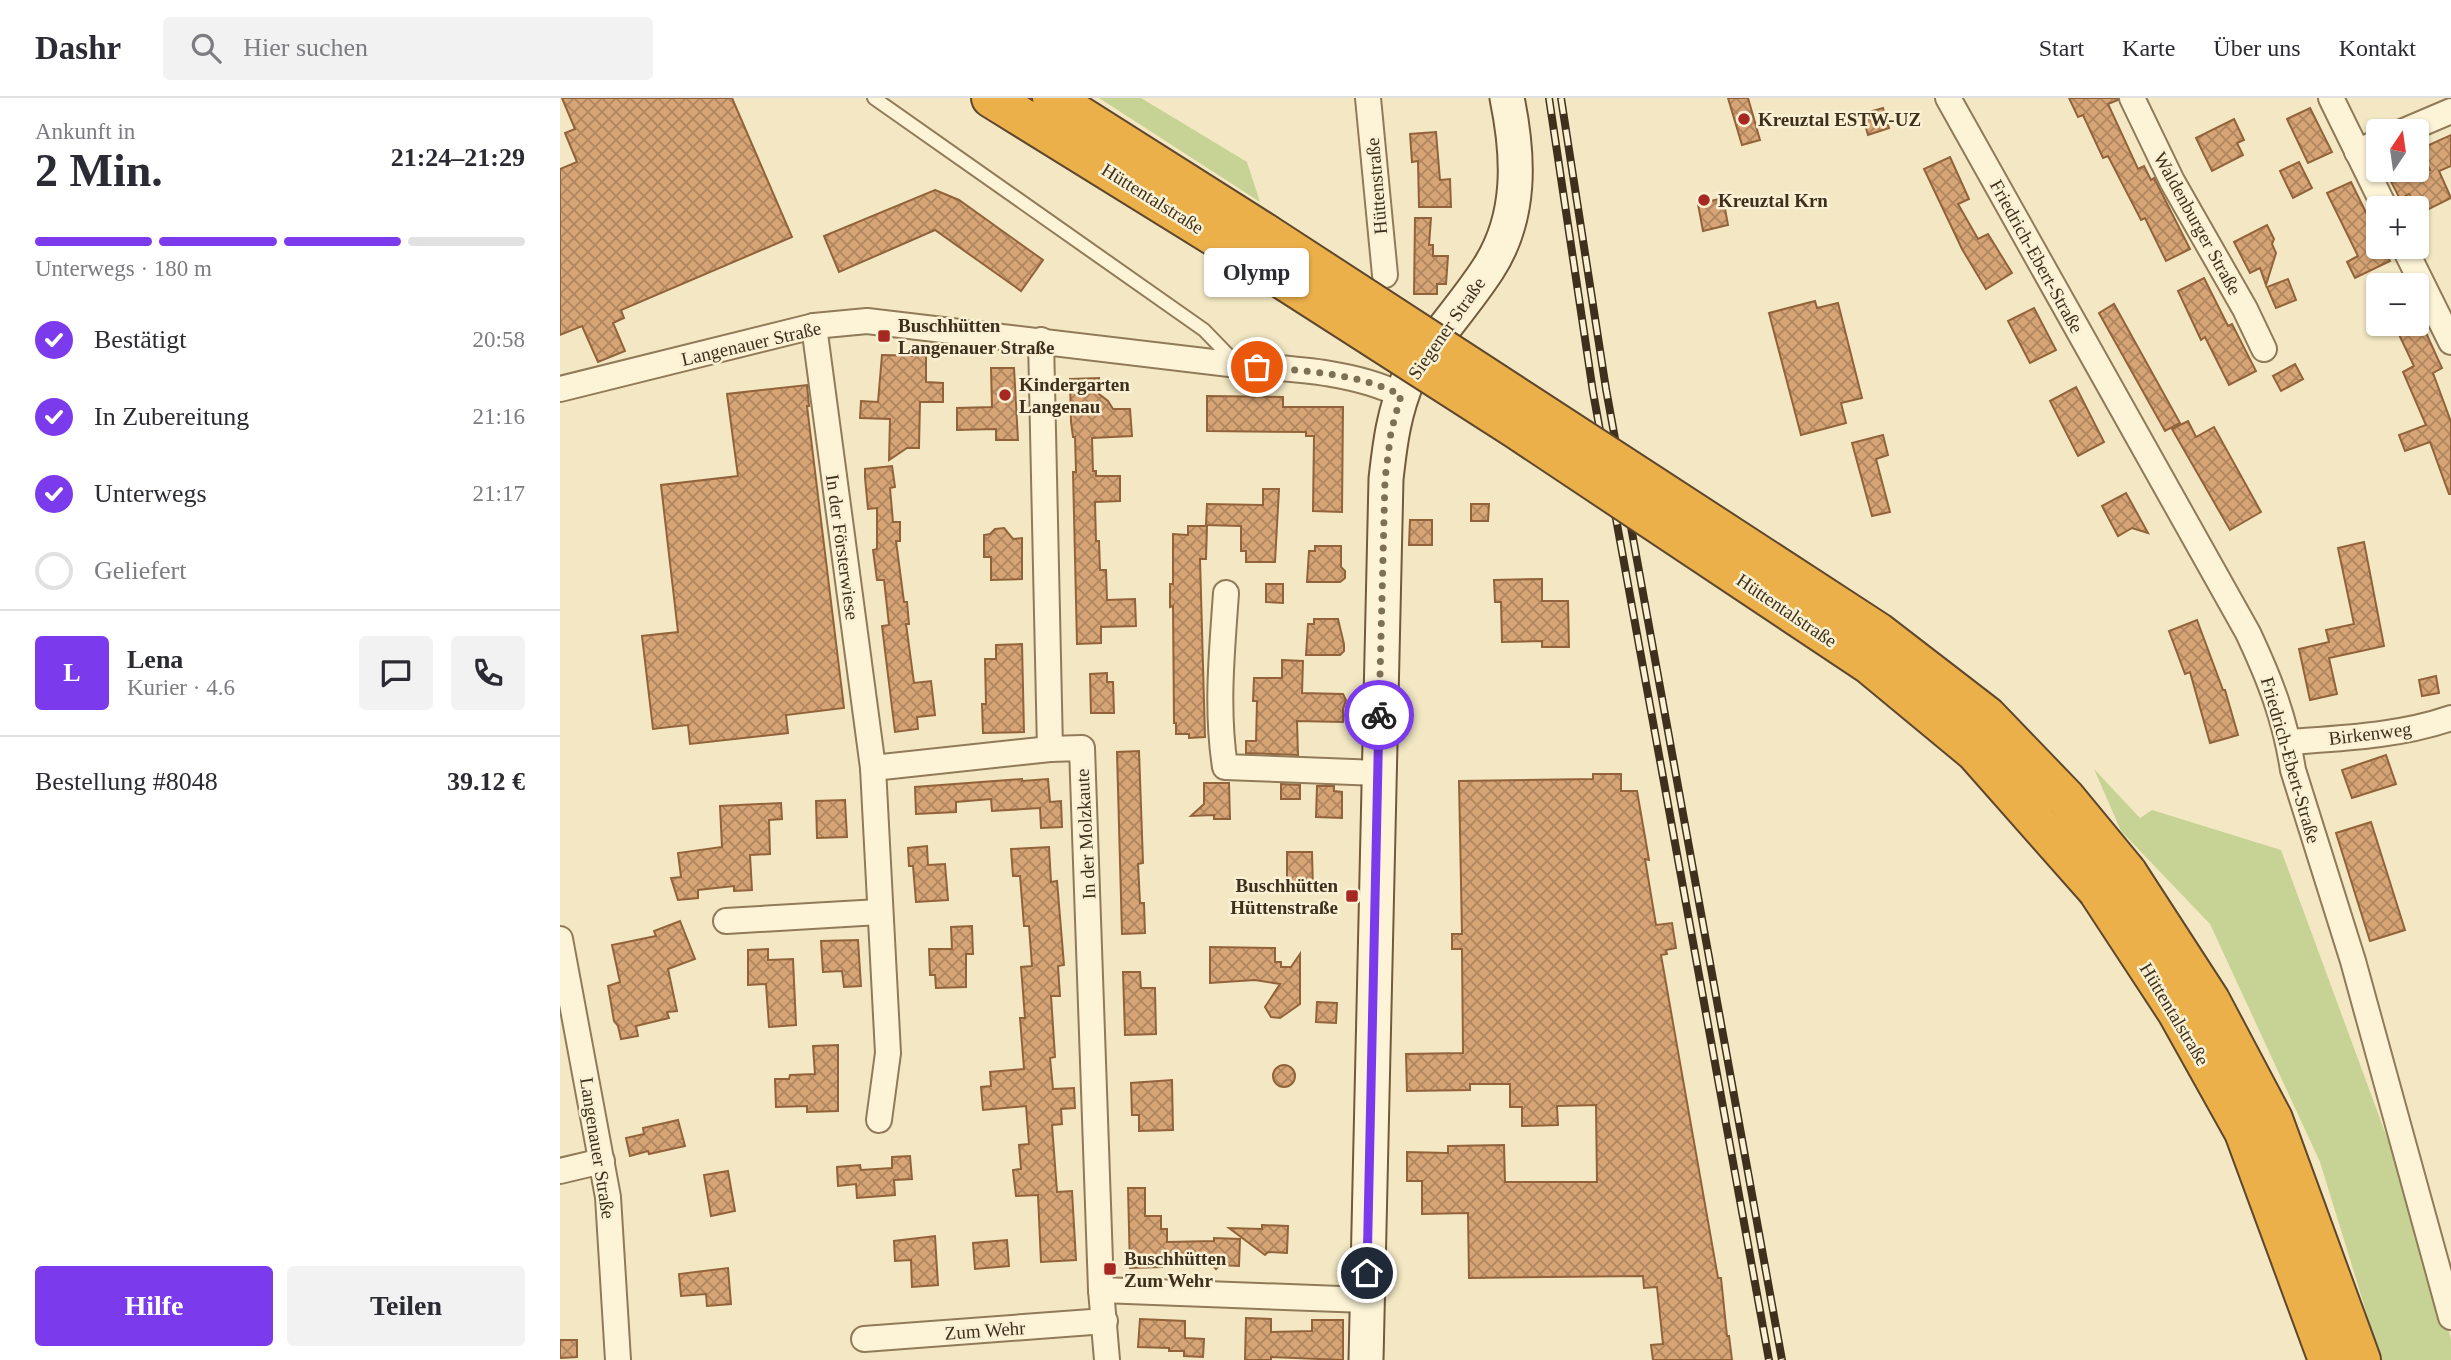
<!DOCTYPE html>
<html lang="de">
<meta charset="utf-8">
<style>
body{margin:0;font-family:"Times New Roman",serif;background:#f2f2f3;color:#2b2b33;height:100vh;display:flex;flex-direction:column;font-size:26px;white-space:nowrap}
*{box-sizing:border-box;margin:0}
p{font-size:23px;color:#7c7c81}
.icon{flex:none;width:38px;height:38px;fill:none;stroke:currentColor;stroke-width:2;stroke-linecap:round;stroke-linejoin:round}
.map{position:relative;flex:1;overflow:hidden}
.drawer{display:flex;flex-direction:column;background:#fff;width:560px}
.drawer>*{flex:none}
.needle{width:46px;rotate:13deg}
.controls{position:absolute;left:1806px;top:21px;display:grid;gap:14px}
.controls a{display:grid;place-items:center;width:63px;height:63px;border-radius:7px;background:#fff;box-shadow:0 2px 5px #0004;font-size:35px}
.pin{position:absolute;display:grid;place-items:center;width:60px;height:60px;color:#fff;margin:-30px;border:4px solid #fff;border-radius:50%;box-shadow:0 2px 7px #0007}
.courier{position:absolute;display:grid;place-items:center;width:70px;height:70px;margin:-35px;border:5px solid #7c3aed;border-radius:50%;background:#fff;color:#222;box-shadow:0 2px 9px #0007}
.bubble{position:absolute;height:49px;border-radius:7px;background:#fff;box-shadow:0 2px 5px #0004;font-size:23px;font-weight:800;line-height:49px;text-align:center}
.overview em{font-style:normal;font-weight:800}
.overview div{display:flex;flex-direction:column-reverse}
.overview{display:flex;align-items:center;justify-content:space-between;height:119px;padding:0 35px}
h1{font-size:46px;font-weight:800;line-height:52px}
.bar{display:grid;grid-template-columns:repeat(4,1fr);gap:10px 7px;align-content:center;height:84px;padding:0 35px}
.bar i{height:9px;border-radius:5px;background:#e1e1e2}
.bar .on{background:#7c3aed}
.bar p{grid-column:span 4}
.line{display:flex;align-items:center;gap:18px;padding:0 35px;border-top:2px solid #e1e1e2}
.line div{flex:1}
.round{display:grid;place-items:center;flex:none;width:74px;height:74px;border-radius:7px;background:#f2f2f3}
ol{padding:0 35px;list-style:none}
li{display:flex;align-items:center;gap:21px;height:77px}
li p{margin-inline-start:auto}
li .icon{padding:7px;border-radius:50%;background:#7c3aed;color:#fff;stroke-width:4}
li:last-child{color:#7c7c81}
li i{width:38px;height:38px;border:4px solid #e1e1e2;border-radius:50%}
.button{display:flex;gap:14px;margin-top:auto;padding:14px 35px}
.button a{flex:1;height:80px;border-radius:7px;background:#7c3aed;color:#fff;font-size:28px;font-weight:800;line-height:80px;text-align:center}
.button a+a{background:#f2f2f3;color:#2b2b33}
header{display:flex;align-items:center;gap:42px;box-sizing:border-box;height:98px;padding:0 35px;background:#fff;border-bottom:2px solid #e1e1e2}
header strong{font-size:33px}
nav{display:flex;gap:38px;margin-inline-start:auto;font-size:24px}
.search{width:490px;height:63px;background:#f2f2f3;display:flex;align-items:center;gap:18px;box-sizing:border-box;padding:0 24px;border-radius:7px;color:#7c7c81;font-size:26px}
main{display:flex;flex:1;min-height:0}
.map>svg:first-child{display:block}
.green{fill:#c7d395}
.building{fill:url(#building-cross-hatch);stroke:#92633a;stroke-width:2}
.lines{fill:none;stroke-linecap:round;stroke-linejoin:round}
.lane-casing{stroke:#907a57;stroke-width:16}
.street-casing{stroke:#907a57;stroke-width:28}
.secondary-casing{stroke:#725a3a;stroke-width:37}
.highway-casing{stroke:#5e472c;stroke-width:42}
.lane{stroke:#fdf4d8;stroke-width:12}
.street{stroke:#fdf4d8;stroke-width:24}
.secondary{stroke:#fdf4d8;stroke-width:33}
.highway{stroke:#ecb04b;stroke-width:38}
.rail-casing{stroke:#3e301d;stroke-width:8}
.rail{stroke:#faf1d4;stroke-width:5;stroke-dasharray:16;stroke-linecap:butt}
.highway-bridge-casing{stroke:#5e472c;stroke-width:42;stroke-linecap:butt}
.highway-bridge{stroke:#ecb04b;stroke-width:38}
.done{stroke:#7d7057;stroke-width:7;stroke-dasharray:0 12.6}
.route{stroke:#7c3aed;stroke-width:9}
.poi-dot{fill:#a72820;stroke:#faf1d4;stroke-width:2.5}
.labels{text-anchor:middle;stroke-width:5;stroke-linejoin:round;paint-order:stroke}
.poi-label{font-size:19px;font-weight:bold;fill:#3e301d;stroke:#faf1d4;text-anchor:start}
.street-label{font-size:19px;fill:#3e301d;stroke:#faf1d4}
</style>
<header>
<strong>Dashr</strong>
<div class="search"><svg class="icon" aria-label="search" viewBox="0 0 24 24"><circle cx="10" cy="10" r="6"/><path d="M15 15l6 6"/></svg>Hier suchen</div>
<nav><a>Start</a><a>Karte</a><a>Über uns</a><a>Kontakt</a></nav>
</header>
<main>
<section class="drawer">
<div class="overview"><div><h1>2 Min.</h1><p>Ankunft in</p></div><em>21:24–21:29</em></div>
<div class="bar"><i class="on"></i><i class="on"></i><i class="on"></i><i></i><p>Unterwegs · 180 m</p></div>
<ol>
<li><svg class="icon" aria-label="check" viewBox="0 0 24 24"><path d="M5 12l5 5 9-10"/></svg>Bestätigt<p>20:58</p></li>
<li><svg class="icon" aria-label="check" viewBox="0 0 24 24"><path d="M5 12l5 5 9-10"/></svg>In Zubereitung<p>21:16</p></li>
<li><svg class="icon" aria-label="check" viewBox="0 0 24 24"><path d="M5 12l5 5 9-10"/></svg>Unterwegs<p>21:17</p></li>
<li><i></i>Geliefert</li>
</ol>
<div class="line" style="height:126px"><b class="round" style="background:#7c3aed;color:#fff">L</b><div><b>Lena</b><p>Kurier · 4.6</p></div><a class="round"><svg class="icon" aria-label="chat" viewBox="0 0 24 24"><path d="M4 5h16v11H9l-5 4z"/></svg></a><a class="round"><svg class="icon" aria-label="phone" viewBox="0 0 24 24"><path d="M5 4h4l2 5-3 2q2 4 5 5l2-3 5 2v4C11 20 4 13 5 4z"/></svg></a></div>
<div class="line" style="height:91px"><div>Bestellung #8048</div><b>39.12 €</b></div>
<div class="button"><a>Hilfe</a><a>Teilen</a></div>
</section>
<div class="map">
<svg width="1891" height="1262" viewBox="0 0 1891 1262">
<defs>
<pattern id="building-cross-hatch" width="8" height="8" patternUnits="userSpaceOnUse" patternTransform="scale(1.75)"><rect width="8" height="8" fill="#d6a475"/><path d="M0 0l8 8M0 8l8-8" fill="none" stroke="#af865f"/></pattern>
</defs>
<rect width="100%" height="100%" fill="#f3e8c3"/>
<g class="green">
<polygon points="539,0 581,0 687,64 700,104"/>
<polygon points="1534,671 1580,720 1592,712 1721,752 1864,1140 1891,1241 1891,1262 1821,1262 1760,1064 1650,826 1561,733"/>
</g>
<g class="building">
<polygon points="2,0 172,0 232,139 61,212 64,220 53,225 65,253 38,264 22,228 0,237 0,71 17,64 5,35 15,31"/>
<polygon points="1168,0 1188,0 1200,42 1182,47"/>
<polygon points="1509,0 1557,0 1558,2 1548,6 1578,71 1584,68 1591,82 1594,80 1630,151 1606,163 1585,120 1581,122 1548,58 1543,60 1523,17 1518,19"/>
<polygon points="1323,10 1329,30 1308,37 1302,16"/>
<polygon points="1750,10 1772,54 1748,65 1727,21"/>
<polygon points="1674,21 1684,42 1677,45 1683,57 1652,73 1636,40"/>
<polygon points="876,34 880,82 890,81 891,109 859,109 858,63 852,64 850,36"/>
<polygon points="1891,37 1891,68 1879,73 1891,100 1859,116 1849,96 1840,101 1825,72 1870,72 1860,51"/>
<polygon points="1390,59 1409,101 1398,106 1418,141 1428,136 1452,175 1426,191 1402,151 1364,71"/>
<polygon points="1739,64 1752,90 1733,100 1720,73"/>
<polygon points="1791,84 1818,139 1818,149 1823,149 1830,163 1795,180 1787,164 1798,158 1767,95"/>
<polygon points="375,92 399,102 483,162 461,193 375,132 279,174 264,138"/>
<polygon points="1163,100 1168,127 1143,133 1138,106"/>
<polygon points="855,120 871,120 869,147 873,147 873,158 888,158 886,186 877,186 877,196 854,196"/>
<polygon points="1707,127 1714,141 1712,146 1716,155 1706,187 1700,170 1690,175 1674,144"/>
<polygon points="1644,180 1668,228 1672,226 1696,273 1669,287 1645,239 1641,242 1618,193"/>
<polygon points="1728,181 1736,202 1716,210 1707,189"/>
<polygon points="1255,203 1257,210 1278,205 1302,300 1281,305 1286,325 1241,337 1209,215"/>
<polygon points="1554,206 1620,325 1605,333 1539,215"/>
<polygon points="1474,210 1496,252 1470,265 1448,223"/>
<polygon points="1834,226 1862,226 1882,270 1873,275 1891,324 1891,396 1889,396 1870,344 1845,353 1839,337 1866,327 1843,274 1854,268"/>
<polygon points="322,257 366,258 366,284 383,285 383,304 360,304 359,350 347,350 329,362 330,321 300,320 301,303 318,304"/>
<polygon points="1735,266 1743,281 1721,293 1713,278"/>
<polygon points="431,270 454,270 458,342 436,342 436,331 397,332 397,310 432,309"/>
<polygon points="539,280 539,296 548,303 553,311 570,311 572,338 532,340 533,373 536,373 536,378 560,378 560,403 535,404 536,443 539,443 540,472 546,472 547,502 575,501 576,528 541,529 541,545 517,546 513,374 516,374 515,339 513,339 511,324 510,281"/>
<polygon points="247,287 249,308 247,308 284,610 226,617 228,635 130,646 128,627 93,631 82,538 118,534 101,387 178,378 167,296"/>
<polygon points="1516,289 1544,344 1518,358 1490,303"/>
<polygon points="647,298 723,299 723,309 783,309 782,414 753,413 754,338 746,338 746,334 647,333"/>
<polygon points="1628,323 1636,339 1654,329 1701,414 1670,432 1612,331"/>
<polygon points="1323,337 1328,357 1316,361 1330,414 1312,418 1292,345"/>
<polygon points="332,368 335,389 330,390 333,424 340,424 340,443 336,443 344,504 347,504 349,526 346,526 354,585 371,583 375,617 357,619 358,631 335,634 322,528 329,527 324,482 317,482 313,452 317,451 317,410 308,411 305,380 305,371"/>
<polygon points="703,391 719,391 715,464 686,464 686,453 681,453 681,428 646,427 647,406 703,407"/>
<polygon points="1566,395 1588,435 1572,430 1558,438 1542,408"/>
<polygon points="911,406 929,406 928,423 911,423"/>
<polygon points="850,422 872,422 872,447 849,447"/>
<polygon points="628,428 647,428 646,461 640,461 645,639 629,640 629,636 616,636 616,625 614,625 613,508 610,509 610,486 613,486 613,436 628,437"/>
<polygon points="444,430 453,441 462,440 462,481 431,482 431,459 424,459 424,437 430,436 435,431"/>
<polygon points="1804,444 1824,548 1769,560 1777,596 1750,602 1739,551 1769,544 1766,532 1794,526 1778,450"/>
<polygon points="755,448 781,448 781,469 785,473 785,480 780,484 747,484 749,453 755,453"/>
<polygon points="982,481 982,503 1008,503 1009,549 982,549 982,543 942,544 941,504 935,504 934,482"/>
<polygon points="706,486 723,486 723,505 706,504"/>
<polygon points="754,521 778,521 784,546 784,553 780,557 746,557 748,526 754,526"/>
<polygon points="1637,522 1663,592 1665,592 1678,637 1650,645 1630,574 1625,576 1609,533"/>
<polygon points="462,546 464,634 423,635 422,606 426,606 425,561 436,561 436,547"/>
<polygon points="722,562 743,563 742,595 783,596 786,602 783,611 783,624 737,623 738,657 686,655 686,643 696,643 697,603 693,603 694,580 722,580"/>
<polygon points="547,575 547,584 553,584 554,615 531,615 530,576"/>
<polygon points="1876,578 1879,595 1862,598 1859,582"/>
<polygon points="579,653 583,765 578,766 580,805 584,805 585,835 562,836 557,654"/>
<polygon points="1826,657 1836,686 1792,700 1782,672"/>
<polygon points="1033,676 1061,676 1061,693 1077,693 1089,762 1085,761 1096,827 1112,825 1116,850 1106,852 1107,856 1101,857 1158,1180 1161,1180 1167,1238 1169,1238 1172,1262 1093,1262 1091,1247 1103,1246 1097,1189 1084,1190 1083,1178 909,1180 908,1115 862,1116 862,1083 847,1083 847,1054 888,1055 888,1048 944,1047 945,1084 1037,1084 1036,1007 997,1008 998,1027 962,1028 962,1009 950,1009 950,986 910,986 910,992 847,993 846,956 903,955 902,851 892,851 892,836 902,836 899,683 1033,681"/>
<polygon points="462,681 462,683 488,681 490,704 501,703 502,729 481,730 480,710 432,713 431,701 396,704 396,714 356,716 355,689"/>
<polygon points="644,685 669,685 670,721 654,721 654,717 631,718 644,706"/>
<polygon points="721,686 740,687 740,701 721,701"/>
<polygon points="757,688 774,688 774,693 782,694 782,720 756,719"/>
<polygon points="285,702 287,739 257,740 256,703"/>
<polygon points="221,705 222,721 209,722 210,756 190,757 192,792 174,793 174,788 138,792 138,800 118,802 111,780 121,779 118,755 162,749 160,708"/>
<polygon points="1811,724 1845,832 1810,843 1776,735"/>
<polygon points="367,748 368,767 385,766 388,802 356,804 353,768 349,768 348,750"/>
<polygon points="489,749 491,784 497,783 504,867 498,868 500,898 491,898 495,959 490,960 493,991 514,990 515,1010 501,1011 502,1026 492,1027 497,1094 512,1093 516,1162 481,1164 478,1097 456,1098 453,1072 461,1071 459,1047 469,1046 466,1008 423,1012 421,989 431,988 430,974 464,971 460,920 465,920 461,869 472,868 469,828 464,828 460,778 453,778 451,751"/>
<polygon points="727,754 752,754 753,792 727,792"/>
<polygon points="120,823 135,861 108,871 117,913 107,914 109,920 76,928 78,938 61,941 58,928 54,923 48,888 60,884 52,847 96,838 94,833"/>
<polygon points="412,828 413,856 406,856 406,889 376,890 375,877 370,877 369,851 392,851 391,829"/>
<polygon points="298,842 301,888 284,889 282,873 263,874 261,843"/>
<polygon points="650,849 715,850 715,864 721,864 721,869 731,869 740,856 740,906 720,920 711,919 705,909 720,886 695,882 650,885"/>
<polygon points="208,851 208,862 233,861 236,927 209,929 206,886 188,887 188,852"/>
<polygon points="563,874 580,874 581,890 595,890 596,936 565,937"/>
<polygon points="757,904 777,905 776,925 756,924"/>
<polygon points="278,947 278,1013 247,1014 247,1008 216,1009 215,981 229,981 230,977 255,976 253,948"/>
<circle cx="724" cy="978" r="11"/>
<polygon points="612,982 613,1032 579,1033 579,1017 572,1017 571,985"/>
<polygon points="118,1022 125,1048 89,1056 88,1053 70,1058 66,1040 84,1036 83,1030"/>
<polygon points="350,1058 352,1081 334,1082 335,1097 297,1100 296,1086 278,1088 277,1069 300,1067 301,1072 332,1070 332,1059"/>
<polygon points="168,1073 175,1113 151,1118 144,1077"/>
<polygon points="568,1090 585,1090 585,1118 601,1118 601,1131 607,1131 607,1144 654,1143 654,1140 680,1141 679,1168 660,1167 656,1171 645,1160 602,1161 602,1169 570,1170"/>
<polygon points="702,1127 728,1128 727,1155 708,1154 705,1157 669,1130 702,1131"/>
<polygon points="375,1138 378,1187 352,1189 351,1162 335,1163 334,1143"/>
<polygon points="447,1142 449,1168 415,1171 413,1145"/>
<polygon points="168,1170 171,1206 147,1208 146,1196 121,1198 119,1176"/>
<polygon points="686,1220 711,1221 711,1234 752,1233 752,1222 783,1222 783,1262 711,1259 711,1262 685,1262"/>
<polygon points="580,1221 625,1223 625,1240 644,1241 643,1259 624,1258 624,1253 609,1253 609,1250 578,1249"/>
<polygon points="0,1242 17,1242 17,1259 0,1260"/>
</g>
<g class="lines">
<defs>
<polyline id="lane" points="314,0 644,232 675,264"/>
<g id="street">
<polyline points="808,0 825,177"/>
<path d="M1388,0L1688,535C1710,582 1725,620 1733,672L1793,863L1891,1219"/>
<polyline points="1572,0 1612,83 1685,211 1704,251"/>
<polyline points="1771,0 1825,110"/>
<polyline points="1844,33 1891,13"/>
<polyline points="1797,54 1818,44"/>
<polyline points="1844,149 1891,244"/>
<polyline points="254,228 313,670 328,955 319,1022"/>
<polyline points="481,242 490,651"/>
<path d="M0,291L254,228L307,223L678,267C732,271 792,273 841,297"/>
<path d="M666,495C662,554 656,610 665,669L818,675"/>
<path d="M1728,644C1783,640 1839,638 1891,620"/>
<polyline points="313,670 490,651 522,650 541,1192 547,1262"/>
<polyline points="166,823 319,814"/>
<polyline points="0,841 48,1099 58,1262"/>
<polyline points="0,1073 42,1063"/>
<polyline points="541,1192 806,1202"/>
<polyline points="304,1241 545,1223"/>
</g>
<path id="secondary" d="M806,1262L826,381C830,345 834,313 849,279C873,241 904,208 928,171C962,119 959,58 947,0"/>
<g id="highway">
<polyline points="431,0 691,161"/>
<polyline points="492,0 705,135"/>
<polyline points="1567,774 1650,902 1713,1021 1801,1262"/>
<polyline points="1537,792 1617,914 1684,1034 1768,1262"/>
</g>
</defs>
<use href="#lane" class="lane-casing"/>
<use href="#street" class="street-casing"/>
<use href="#secondary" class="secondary-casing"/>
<use href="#highway" class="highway-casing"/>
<use href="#lane" class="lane"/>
<use href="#street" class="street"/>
<use href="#secondary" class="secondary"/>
<use href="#highway" class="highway"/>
<defs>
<g id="rail">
<polyline points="989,0 1033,294 1209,1262"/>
<polyline points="1001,0 1046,291 1222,1262"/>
</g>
</defs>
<use href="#rail" class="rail-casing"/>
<use href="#rail" class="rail"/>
<defs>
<g id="highway-bridge">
<polyline points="705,135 1318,534 1427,618 1506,700 1567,774"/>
<polyline points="691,161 956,331 1310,567 1415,654 1537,792"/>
</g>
</defs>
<use href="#highway-bridge" class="highway-bridge-casing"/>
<use href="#highway-bridge" class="highway-bridge"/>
</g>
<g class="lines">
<path class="done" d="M697,269C745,273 797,275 841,297L831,334L825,381L819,617"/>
<polyline class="route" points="807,1175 819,617"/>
</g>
<g class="poi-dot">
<circle cx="1184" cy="21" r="7"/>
<circle cx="1144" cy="102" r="7"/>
<rect x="317" y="231" width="14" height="14" rx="3.5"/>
<circle cx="445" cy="297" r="7"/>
<rect x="785" y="791" width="14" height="14" rx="3.5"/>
<rect x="543" y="1164" width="14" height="14" rx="3.5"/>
</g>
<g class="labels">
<g class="poi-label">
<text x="1198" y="28">Kreuztal ESTW-UZ</text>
<text x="1158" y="109">Kreuztal Krn</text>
<text x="338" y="234">Buschhütten<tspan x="338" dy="22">Langenauer Straße</tspan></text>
<text x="459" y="293">Kindergarten<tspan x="459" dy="22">Langenau</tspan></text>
<text x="778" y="794" text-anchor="end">Buschhütten<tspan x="778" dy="22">Hüttenstraße</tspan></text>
<text x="564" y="1167">Buschhütten<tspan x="564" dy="22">Zum Wehr</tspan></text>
</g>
<g class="street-label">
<text transform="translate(816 88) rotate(-95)" y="7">Hüttenstraße</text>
<text transform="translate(593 100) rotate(32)" y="7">Hüttentalstraße</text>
<text transform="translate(1638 125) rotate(61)" y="7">Waldenburger Straße</text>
<text transform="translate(1477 158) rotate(61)" y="7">Friedrich-Ebert-Straße</text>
<text transform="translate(886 230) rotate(-55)" y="7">Siegener Straße</text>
<text transform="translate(191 245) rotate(-13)" y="7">Langenauer Straße</text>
<text transform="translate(283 449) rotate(82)" y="7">In der Försterwiese</text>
<text transform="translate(1227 512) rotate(34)" y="7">Hüttentalstraße</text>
<text transform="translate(1810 635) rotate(-7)" y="7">Birkenweg</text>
<text transform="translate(1731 662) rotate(74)" y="7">Friedrich-Ebert-Straße</text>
<text transform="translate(525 736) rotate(-93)" y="7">In der Molzkaute</text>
<text transform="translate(1615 916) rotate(59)" y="7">Hüttentalstraße</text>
<text transform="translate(38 1050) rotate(81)" y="7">Langenauer Straße</text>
<text transform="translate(425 1232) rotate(-4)" y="7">Zum Wehr</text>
</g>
</g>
</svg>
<div class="controls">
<a><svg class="needle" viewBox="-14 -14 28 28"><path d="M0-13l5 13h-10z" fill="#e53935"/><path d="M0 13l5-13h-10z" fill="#7c7c81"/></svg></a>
<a>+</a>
<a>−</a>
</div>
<div class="pin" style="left:697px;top:269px;background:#ea580c"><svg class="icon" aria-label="bag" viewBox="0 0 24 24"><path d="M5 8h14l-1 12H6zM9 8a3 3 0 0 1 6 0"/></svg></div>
<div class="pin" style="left:807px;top:1175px;background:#1f2937"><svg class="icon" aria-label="home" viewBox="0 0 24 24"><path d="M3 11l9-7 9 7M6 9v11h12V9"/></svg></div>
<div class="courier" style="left:819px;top:617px"><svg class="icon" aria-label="bike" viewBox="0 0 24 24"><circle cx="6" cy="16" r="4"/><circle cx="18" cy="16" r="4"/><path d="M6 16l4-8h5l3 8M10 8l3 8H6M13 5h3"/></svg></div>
<div class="bubble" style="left:644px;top:150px;width:105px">Olymp</div>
</div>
</main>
